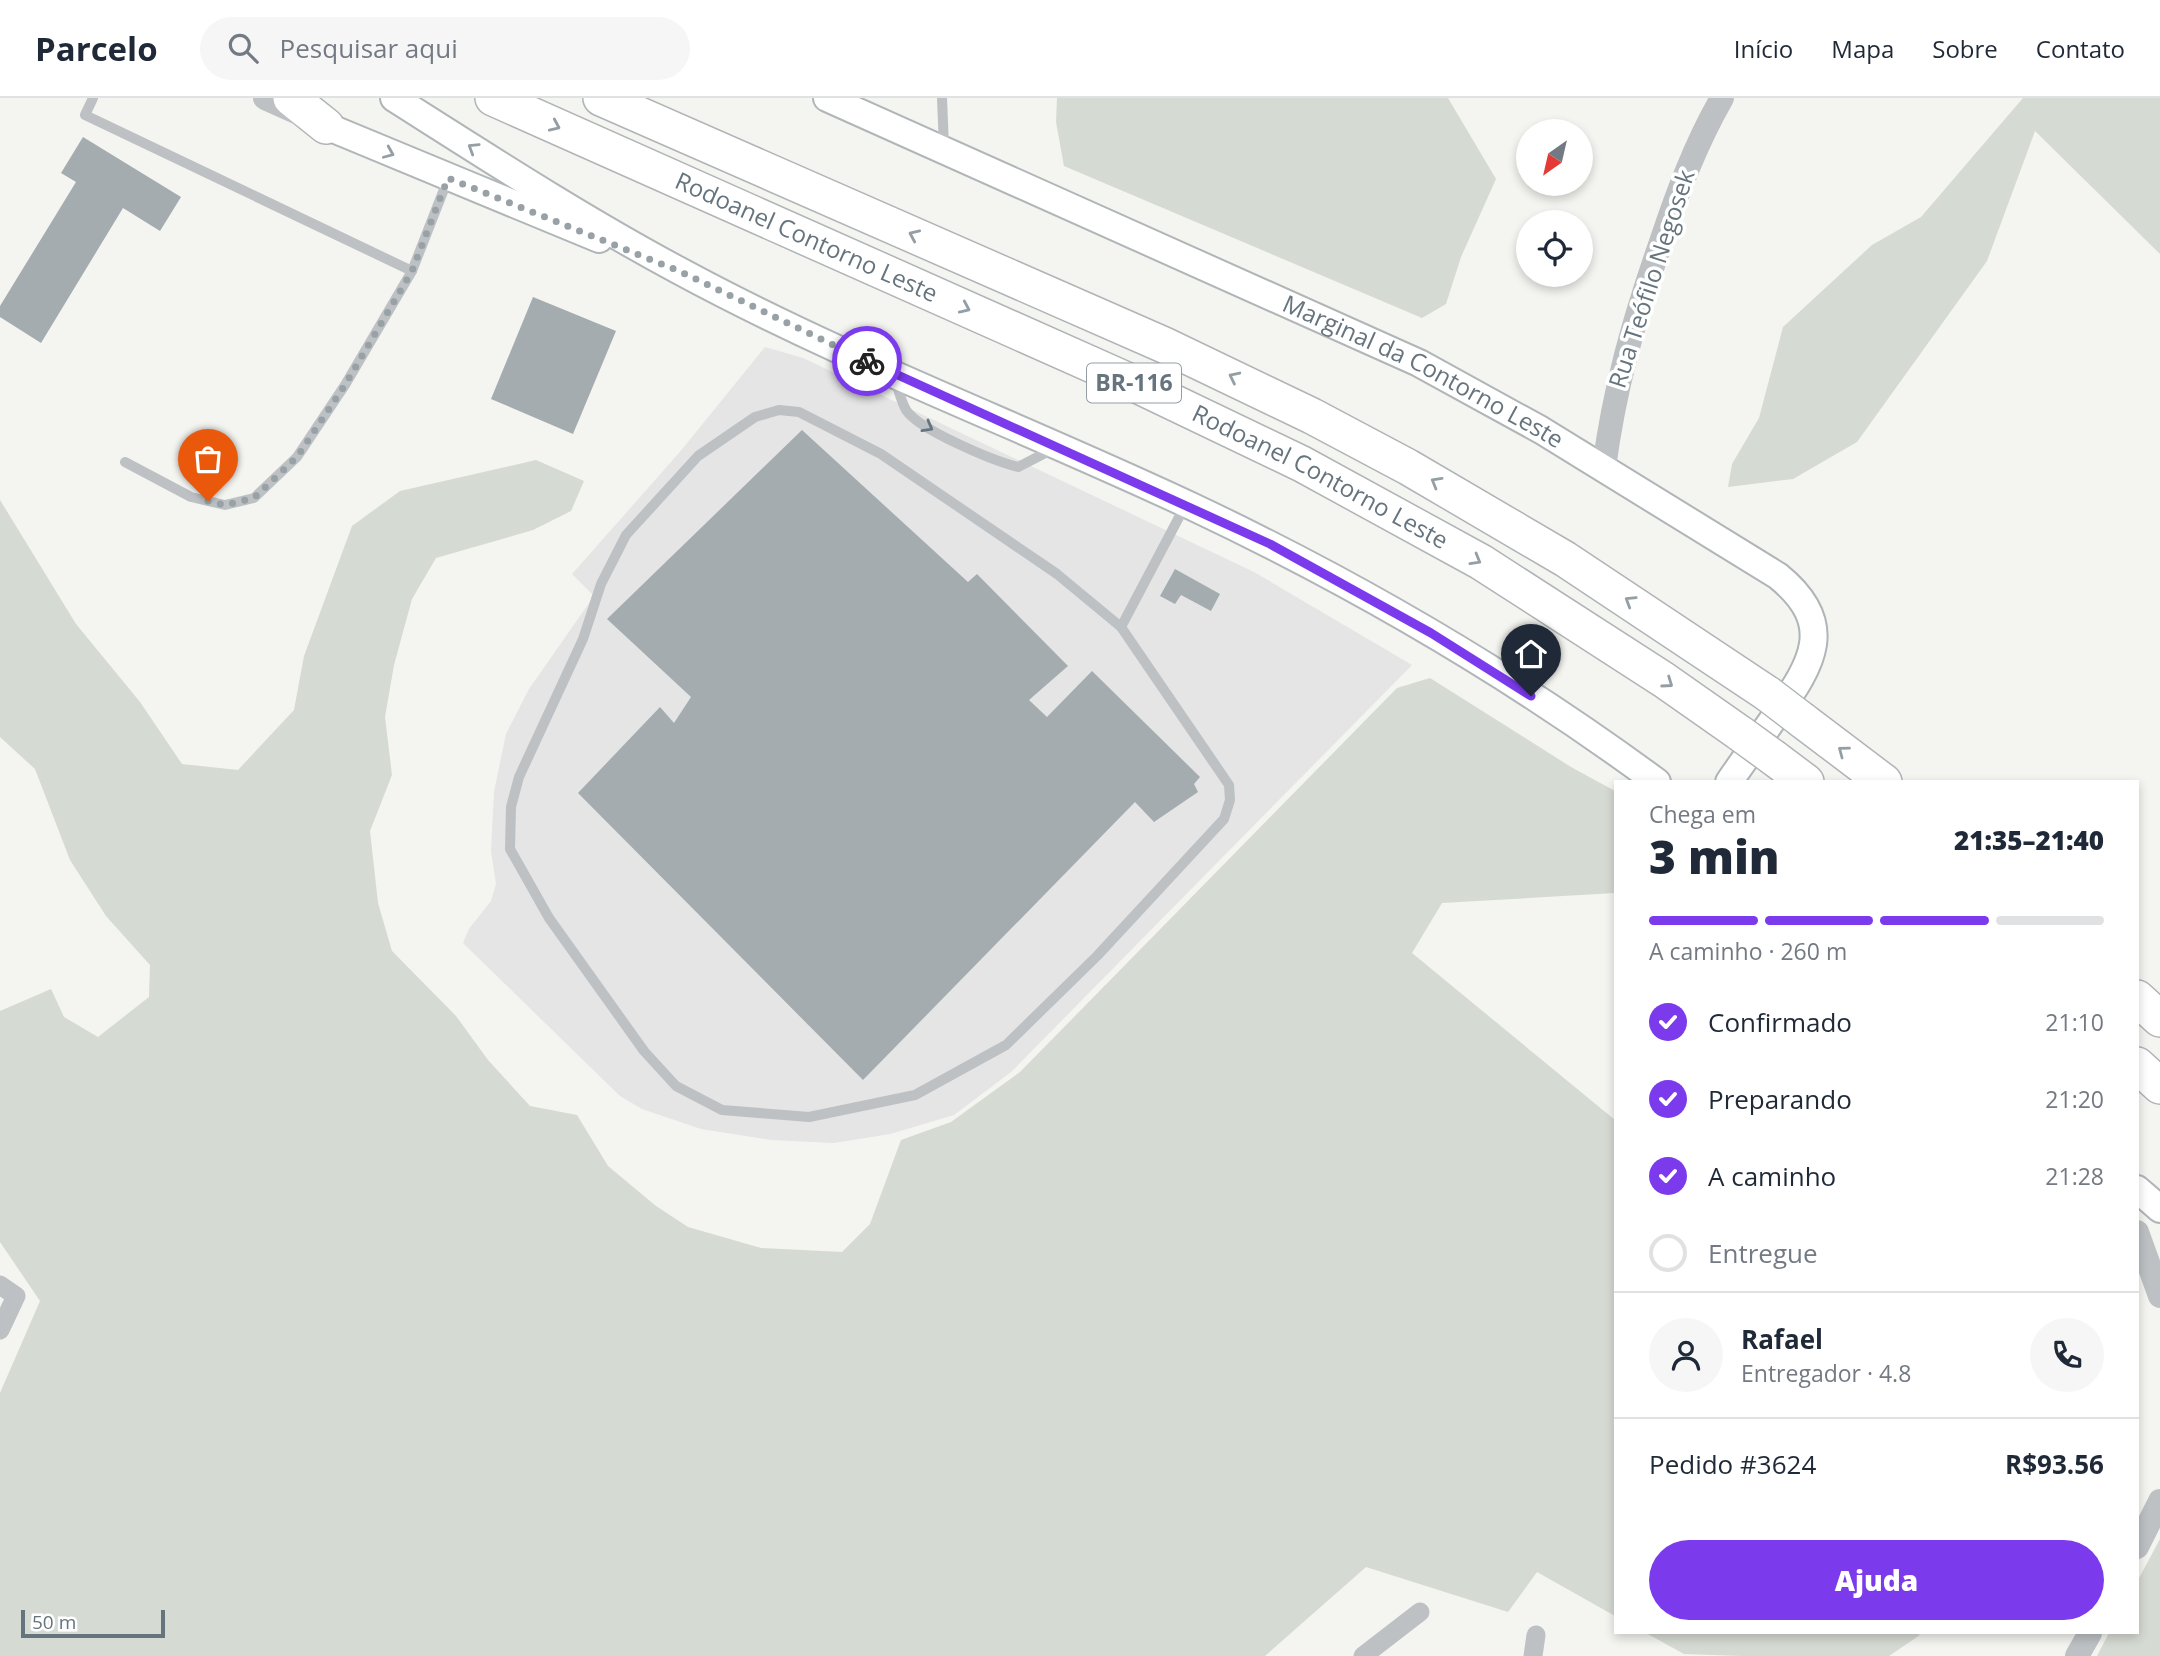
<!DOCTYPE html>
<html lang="pt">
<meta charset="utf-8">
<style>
body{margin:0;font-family:"Open Sans",sans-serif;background:#f6f6f7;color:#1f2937;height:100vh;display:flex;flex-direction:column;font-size:26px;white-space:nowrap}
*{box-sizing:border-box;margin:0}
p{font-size:23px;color:#747a83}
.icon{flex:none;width:38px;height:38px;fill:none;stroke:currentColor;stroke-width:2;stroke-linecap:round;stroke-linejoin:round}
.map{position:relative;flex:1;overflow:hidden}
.side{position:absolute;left:1614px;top:682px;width:525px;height:854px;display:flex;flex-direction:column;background:#fff;border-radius:0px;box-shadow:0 4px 10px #0003}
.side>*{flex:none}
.needle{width:46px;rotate:214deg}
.tools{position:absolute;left:1516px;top:21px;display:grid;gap:14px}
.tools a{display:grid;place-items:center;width:77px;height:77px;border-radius:50%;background:#fff;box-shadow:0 4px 10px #0003;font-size:35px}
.scale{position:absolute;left:21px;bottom:18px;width:144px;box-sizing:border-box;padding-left:7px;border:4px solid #66747e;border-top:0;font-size:19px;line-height:24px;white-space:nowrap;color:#66747e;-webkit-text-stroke:5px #fff;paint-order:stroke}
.pin{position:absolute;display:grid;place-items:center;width:60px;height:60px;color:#fff;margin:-72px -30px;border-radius:50% 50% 50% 0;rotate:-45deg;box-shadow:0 0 7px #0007}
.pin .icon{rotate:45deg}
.courier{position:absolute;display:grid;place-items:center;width:70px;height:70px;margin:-35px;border:5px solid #7c3aed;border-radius:50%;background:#fff;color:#222;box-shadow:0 2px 9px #0007}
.summary em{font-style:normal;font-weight:800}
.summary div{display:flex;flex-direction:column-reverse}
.summary{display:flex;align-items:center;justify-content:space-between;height:119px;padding:0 35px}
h1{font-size:46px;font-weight:800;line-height:52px}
.bar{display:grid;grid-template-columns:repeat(4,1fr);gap:10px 7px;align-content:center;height:84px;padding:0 35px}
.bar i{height:9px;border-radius:5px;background:#e0e1e3}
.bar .selected{background:#7c3aed}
.bar p{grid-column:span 4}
.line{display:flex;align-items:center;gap:18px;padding:0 35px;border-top:2px solid #e0e1e3}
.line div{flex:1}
.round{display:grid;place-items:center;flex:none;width:74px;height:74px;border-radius:37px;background:#f6f6f7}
ol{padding:0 35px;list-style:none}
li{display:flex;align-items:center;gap:21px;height:77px}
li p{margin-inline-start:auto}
li .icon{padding:7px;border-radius:50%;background:#7c3aed;color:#fff;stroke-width:4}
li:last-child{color:#747a83}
li i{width:38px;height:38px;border:4px solid #e0e1e3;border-radius:50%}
.cta{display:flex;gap:14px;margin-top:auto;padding:14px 35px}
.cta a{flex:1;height:80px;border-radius:42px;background:#7c3aed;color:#fff;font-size:28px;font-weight:800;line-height:80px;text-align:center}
header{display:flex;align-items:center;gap:42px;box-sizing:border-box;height:98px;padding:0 35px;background:#fff;border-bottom:2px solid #e0e1e3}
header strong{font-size:33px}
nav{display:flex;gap:38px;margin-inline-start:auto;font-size:24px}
.search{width:490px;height:63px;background:#f6f6f7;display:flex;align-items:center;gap:18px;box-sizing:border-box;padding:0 24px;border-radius:38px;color:#747a83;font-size:26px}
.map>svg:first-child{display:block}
.built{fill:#e4e5e4}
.green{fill:#d5dad2}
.building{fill:#a4acb0}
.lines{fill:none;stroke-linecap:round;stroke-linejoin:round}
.secondary-casing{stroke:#b0b5b8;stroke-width:30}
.motorway-casing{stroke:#b0b4b6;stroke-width:38}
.service{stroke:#bdc1c4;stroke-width:10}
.minor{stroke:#bdc1c4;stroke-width:19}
.tertiary{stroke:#bdc1c4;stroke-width:24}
.secondary{stroke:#fff;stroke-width:26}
.motorway{stroke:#fff;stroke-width:35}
.motorway-bridge-casing{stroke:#b0b4b6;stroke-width:38;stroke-linecap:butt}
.motorway-bridge{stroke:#fff;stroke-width:35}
.oneway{stroke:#949ea5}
.oneway2{stroke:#66747e}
.done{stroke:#98a1a6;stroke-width:7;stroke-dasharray:0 12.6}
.route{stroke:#7c3aed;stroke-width:9}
.labels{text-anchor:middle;stroke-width:7;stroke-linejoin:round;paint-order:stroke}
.shield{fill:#fff;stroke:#949ea5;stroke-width:2}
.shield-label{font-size:23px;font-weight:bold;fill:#66747e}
.street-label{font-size:24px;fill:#66747e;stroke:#fff}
</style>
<header>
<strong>Parcelo</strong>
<div class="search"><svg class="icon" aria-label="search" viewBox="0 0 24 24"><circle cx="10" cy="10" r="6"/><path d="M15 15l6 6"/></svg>Pesquisar aqui</div>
<nav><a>Início</a><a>Mapa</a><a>Sobre</a><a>Contato</a></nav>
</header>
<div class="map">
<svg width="2160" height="1558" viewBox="0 0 2160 1558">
<rect width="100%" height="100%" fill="#f4f4f0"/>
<polygon class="built" points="765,249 803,260 1254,474 1412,567 1011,974 954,1017 890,1036 834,1045 772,1042 701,1031 642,1011 620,998 463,845 469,831 491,803 496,786 491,753 494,694 506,636 529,591 594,498 572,476 679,355"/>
<g class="green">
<polygon points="1057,0 1448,0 1496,81 1461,159 1446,206 1422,220 1064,68 1056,24"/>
<polygon points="2023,0 2160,0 2160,156 2035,33 1987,163 1857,344 1793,381 1728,389 1732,366 1759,320 1783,229 1872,147 1921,119"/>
<polygon points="536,362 584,383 571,413 533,432 436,460 412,501 394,567 385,619 392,677 370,733 378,805 392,853 456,918 488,962 530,1008 577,1017 608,1068 656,1108 688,1129 761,1150 842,1154 870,1126 901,1042 951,1024 1020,974 1397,590 1430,580 1571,669 1615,693 1615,795 1442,805 1412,855 1615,1022 1615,1518 1537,1474 1508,1514 1366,1469 1265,1558 0,1558 0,1295 40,1203 0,1144 0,913 51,891 64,919 98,939 149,899 150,867 106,818 70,762 35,671 0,639 0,402 76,526 140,604 182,666 238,672 294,612 304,558 352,428 400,393"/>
<polygon points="2160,1441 2160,1558 2097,1558 2109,1535 2137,1535 2137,1484"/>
<polygon points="1646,1535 1914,1535 1920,1537 1889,1558 1742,1558 1684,1556"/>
</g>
<g class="building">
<polygon points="83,39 181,99 160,133 123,110 41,245 0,219 0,208 76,84 61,75"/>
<polygon points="533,199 616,233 573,336 491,301"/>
<polygon points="802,332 968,484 977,476 1068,568 1029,602 1047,619 1092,573 1200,679 1194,686 1198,694 1154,724 1135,704 863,982 578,695 660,609 674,625 691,599 607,521"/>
<polygon points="1175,471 1220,496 1211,513 1181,497 1175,506 1160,498"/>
</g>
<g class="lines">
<defs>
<g id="secondary">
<path d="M394,0C487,59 581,120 678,172C844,262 1021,328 1191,408C1354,485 1512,577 1657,684"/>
<path id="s1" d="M827,0L1419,265L1541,332L1778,478C1837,526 1813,565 1776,617C1760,640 1744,662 1729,684"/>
<polyline points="313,13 326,28 599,141"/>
<polyline points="2137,1091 2160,1111"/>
</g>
<g id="motorway">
<polyline points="291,0 326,28"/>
<path id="s2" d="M493,0L1133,285L1302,366L1481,464L1664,582L1741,636"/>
<polyline points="601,0 1164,247 1312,318 1408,369 1565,461 1768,596"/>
<polyline points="1802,622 1884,684"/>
<polyline points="1774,660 1806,684"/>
<polyline points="2137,900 2160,921"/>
<polyline points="2137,967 2160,988"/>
</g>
</defs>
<use href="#secondary" class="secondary-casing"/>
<use href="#motorway" class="motorway-casing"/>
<g class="service">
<polyline points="93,0 85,17 412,173"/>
<polyline points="942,0 944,49"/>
<path d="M895,281C898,291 901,303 906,312C919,332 994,363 1018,369L1055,350"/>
<polygon points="779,312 799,314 881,356 1057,476 1121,529 1229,687 1230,702 1224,721 1097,858 1006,947 915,997 809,1019 722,1012 676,988 644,953 549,820 510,751 511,709 519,679 583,541 601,486 626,437 698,358 755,319"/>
<polyline points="125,364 191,399 225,407 254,400 297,359 345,287 412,173 448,81"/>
<polyline points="1121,529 1186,406"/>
</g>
<g class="minor">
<polyline points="0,1187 16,1198 0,1232"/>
<polyline points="1363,1558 1420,1514"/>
<polyline points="1533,1558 1536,1537"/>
</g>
<g class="tertiary">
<polyline points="265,0 303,17"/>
<path d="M1604,370C1614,292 1634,221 1660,147C1677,96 1695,47 1722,0"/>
<polyline points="2137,1134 2160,1198"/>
<polyline points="2137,1449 2160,1403"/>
<polyline points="2077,1558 2090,1535"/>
</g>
<use href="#secondary" class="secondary"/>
<use href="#motorway" class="motorway"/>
<defs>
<g id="motorway-bridge">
<polyline points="1768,596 1802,622"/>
<polyline points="1741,636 1774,660"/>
</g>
</defs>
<use href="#motorway-bridge" class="motorway-bridge-casing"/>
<use href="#motorway-bridge" class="motorway-bridge"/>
</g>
<defs><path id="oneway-chevron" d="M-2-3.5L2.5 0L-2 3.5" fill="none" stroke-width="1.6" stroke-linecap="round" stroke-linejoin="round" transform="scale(1.75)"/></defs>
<g class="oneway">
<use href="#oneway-chevron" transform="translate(555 28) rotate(24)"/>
<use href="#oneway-chevron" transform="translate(473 50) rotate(-148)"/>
<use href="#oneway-chevron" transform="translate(389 55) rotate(23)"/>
<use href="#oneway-chevron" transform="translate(914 137) rotate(-156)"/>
<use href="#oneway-chevron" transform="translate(965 210) rotate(24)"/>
<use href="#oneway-chevron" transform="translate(1234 279) rotate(-154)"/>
<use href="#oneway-chevron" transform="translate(1436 384) rotate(-150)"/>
<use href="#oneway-chevron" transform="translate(1476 462) rotate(30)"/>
<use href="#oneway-chevron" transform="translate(1630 503) rotate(-148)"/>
<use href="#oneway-chevron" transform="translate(1668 585) rotate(35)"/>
<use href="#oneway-chevron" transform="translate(1843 653) rotate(-143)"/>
</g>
<use class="oneway2" href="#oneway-chevron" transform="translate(928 329) rotate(29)"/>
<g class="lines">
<polyline class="done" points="208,403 225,407 254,400 297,359 345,287 412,173 448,80 679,173 867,263"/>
<polyline class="route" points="867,263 1270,446 1431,535 1531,598"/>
</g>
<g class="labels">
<rect class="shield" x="1087" y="265.5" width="94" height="39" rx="5"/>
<g class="shield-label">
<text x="1134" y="293">BR-116</text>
</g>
<g class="street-label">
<text dy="8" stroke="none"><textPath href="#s2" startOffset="343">Rodoanel Contorno Leste</textPath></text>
<text transform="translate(1652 181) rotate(-72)" y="8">Rua Teófilo Negosek</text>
<text dy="8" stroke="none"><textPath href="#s1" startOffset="656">Marginal da Contorno Leste</textPath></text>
<text dy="8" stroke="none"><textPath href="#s2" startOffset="910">Rodoanel Contorno Leste</textPath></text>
</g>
</g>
</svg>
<div class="tools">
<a><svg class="needle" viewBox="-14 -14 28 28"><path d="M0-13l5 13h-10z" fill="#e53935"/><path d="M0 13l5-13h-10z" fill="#747a83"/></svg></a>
<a><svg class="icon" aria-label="locate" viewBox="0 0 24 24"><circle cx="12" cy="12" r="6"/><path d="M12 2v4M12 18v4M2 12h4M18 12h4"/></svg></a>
</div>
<div class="scale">50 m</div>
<div class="pin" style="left:208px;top:403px;background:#ea580c"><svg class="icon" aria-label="bag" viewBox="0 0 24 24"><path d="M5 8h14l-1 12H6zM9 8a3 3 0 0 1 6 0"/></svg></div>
<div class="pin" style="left:1531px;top:598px;background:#1f2937"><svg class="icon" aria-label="home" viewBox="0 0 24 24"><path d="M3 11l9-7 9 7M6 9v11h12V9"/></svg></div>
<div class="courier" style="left:867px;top:263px"><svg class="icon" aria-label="bike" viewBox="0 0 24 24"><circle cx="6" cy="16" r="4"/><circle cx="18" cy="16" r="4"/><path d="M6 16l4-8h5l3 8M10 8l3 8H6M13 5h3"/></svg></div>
<section class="side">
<div class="summary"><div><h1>3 min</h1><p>Chega em</p></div><em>21:35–21:40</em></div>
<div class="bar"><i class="selected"></i><i class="selected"></i><i class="selected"></i><i></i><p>A caminho · 260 m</p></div>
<ol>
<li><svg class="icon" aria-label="check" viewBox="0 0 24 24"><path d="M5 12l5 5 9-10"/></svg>Confirmado<p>21:10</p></li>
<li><svg class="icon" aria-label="check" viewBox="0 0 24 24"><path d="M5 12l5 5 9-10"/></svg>Preparando<p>21:20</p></li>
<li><svg class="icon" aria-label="check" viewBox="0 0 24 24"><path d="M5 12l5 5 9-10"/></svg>A caminho<p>21:28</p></li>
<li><i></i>Entregue</li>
</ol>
<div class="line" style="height:126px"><a class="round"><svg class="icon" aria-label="person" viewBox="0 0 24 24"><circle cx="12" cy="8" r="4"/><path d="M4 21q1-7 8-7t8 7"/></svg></a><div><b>Rafael</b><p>Entregador · 4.8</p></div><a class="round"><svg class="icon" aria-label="phone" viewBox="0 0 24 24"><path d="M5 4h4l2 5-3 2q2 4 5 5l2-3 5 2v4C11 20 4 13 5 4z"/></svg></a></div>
<div class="line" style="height:91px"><div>Pedido #3624</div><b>R$93.56</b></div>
<div class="cta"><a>Ajuda</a></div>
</section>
</div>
